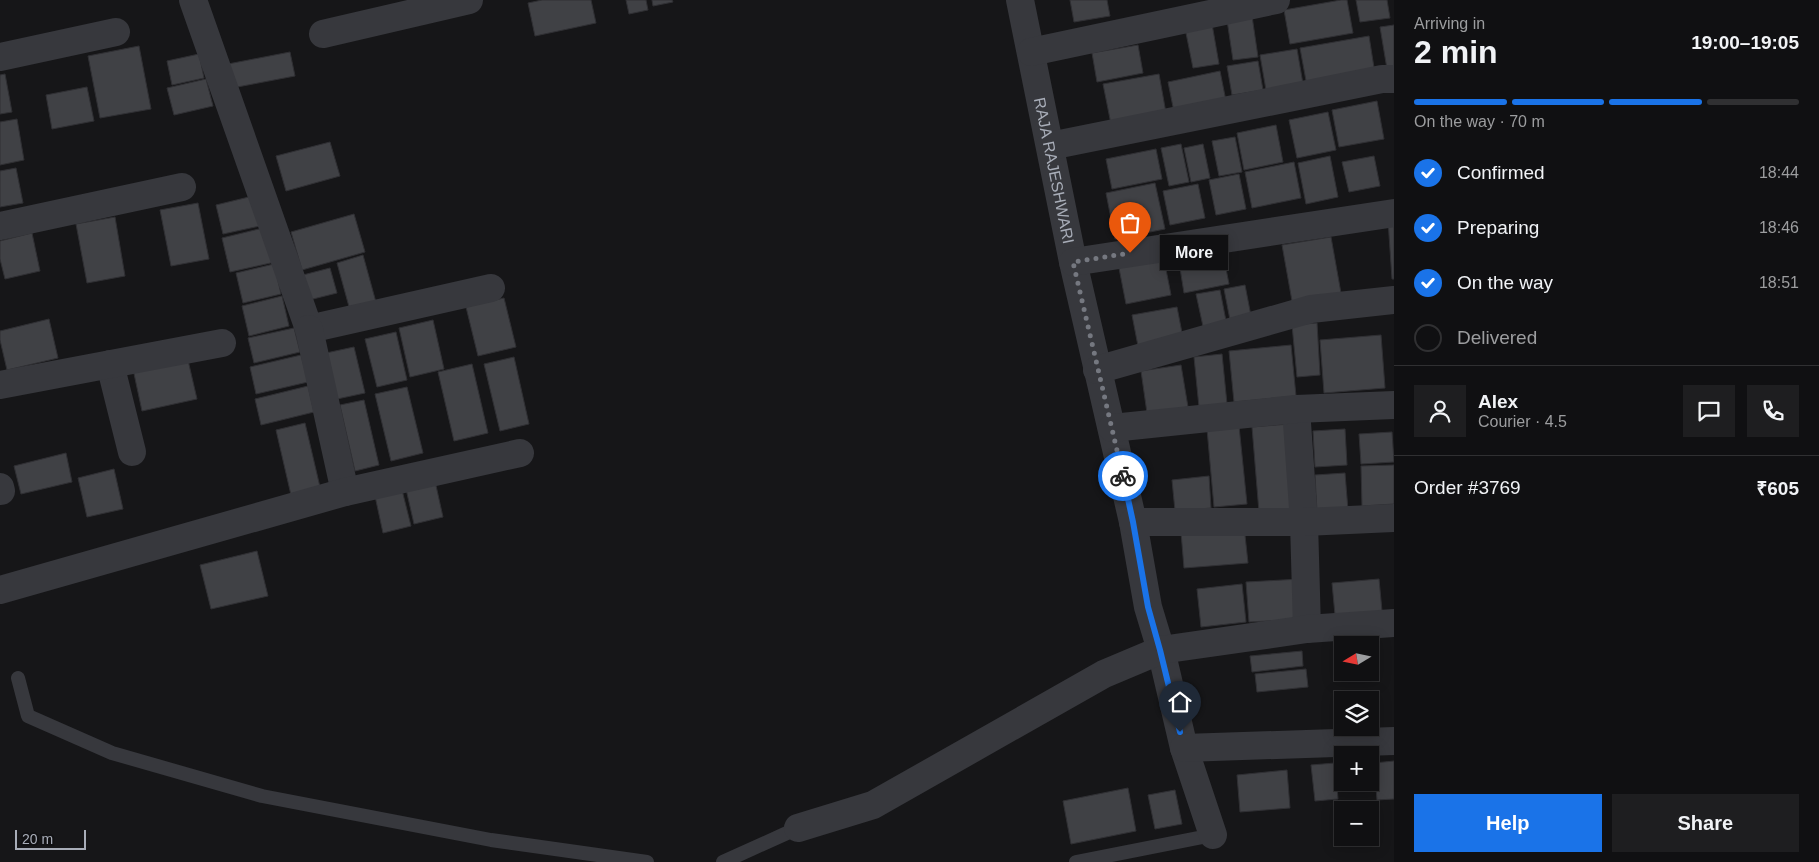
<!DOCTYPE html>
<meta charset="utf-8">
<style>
body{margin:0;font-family:Helvetica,sans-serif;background:#1e1e20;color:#f1f3f6;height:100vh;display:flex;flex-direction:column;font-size:19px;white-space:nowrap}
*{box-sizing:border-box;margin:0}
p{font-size:16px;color:#9c9d9f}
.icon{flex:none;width:28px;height:28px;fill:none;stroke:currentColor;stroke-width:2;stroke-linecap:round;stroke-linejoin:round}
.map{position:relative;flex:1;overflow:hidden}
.details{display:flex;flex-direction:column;background:#101012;width:425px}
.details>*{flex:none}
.needle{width:32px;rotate:260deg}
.controls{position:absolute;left:1334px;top:636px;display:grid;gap:10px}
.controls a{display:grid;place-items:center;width:45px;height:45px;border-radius:0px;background:#101012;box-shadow:0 2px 12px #0003,0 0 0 1px #303032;font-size:25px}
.scale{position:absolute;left:15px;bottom:12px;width:71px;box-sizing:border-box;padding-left:5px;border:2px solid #a8adb8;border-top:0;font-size:14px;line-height:18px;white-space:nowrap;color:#a8adb8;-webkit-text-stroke:4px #111113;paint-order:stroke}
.pin{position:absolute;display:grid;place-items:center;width:42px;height:42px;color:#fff;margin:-51px -21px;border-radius:50% 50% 50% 0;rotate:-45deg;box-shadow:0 0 5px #0007}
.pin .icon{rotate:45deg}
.courier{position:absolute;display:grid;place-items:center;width:50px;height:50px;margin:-25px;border:4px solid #1a73e8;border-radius:50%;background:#fff;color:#222;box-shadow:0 1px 6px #0007}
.bubble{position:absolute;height:35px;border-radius:0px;background:#101012;box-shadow:0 2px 12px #0003,0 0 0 1px #303032;font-size:16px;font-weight:700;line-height:35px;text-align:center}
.head em{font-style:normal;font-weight:700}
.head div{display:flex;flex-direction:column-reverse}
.head{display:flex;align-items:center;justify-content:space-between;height:85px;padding:0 20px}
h1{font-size:32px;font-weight:700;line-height:38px}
.bar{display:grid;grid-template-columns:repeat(4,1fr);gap:8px 5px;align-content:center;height:60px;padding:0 20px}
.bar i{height:6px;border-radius:4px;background:#303032}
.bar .on{background:#1a73e8}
.bar p{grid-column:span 4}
.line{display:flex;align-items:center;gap:12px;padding:0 20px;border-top:1px solid #303032}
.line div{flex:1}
.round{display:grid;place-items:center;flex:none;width:52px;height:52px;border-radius:0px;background:#1e1e20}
ol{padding:0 20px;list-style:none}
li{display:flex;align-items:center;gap:15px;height:55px}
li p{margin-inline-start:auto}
li .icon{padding:5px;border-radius:50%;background:#1a73e8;color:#fff;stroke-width:4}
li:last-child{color:#9c9d9f}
li i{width:28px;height:28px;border:2px solid #303032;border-radius:50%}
.button{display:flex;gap:10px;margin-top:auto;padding:10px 20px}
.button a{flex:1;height:58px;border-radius:0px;background:#1a73e8;color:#fff;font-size:20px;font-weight:700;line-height:58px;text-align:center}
.button a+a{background:#1e1e20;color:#f1f3f6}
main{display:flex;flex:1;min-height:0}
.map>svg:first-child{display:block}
.building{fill:#404145;stroke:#303034}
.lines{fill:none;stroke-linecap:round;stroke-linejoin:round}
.lane{stroke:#37383d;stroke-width:14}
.street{stroke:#37383d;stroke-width:28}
.done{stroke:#757880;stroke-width:5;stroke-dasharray:0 9}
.route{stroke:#1a73e8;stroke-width:6}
.labels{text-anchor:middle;stroke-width:4.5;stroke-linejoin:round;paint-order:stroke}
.street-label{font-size:16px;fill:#a8adb8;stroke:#111113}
</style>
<main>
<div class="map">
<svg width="1394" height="862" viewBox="0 0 1394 862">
<rect width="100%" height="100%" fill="#161618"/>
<g class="building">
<polygon points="542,0 591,0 596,23 535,36 528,3"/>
<polygon points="626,0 646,0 648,10 629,14"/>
<polygon points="652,0 672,0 673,2 653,6"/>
<polygon points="1070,0 1107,0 1110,16 1074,22"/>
<polygon points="1341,0 1347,0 1353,33 1290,44 1284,10"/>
<polygon points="1356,0 1387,0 1390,18 1360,22"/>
<polygon points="1252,16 1258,57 1233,60 1227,20"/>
<polygon points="1212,24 1219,64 1193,68 1185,28"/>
<polygon points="1394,25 1394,68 1387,69 1380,27"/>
<polygon points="1369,36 1375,74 1307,86 1300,48"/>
<polygon points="1138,45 1143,73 1097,82 1092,53"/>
<polygon points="139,46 151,109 100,118 88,56"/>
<polygon points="1297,49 1303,84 1266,90 1260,55"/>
<polygon points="290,52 295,76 232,88 228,64"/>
<polygon points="199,54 204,78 172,85 167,61"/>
<polygon points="1258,61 1263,90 1232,95 1227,66"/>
<polygon points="1220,71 1226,101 1174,112 1168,82"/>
<polygon points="5,74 12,112 0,114 0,75"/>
<polygon points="1159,74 1166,113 1111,124 1103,84"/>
<polygon points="206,79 213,106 174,115 167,88"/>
<polygon points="87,87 94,121 52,129 46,95"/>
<polygon points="1377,101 1384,139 1339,147 1332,110"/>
<polygon points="1328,112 1336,150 1297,158 1289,120"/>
<polygon points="17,119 24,160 0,165 0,122"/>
<polygon points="1276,125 1283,162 1244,170 1237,133"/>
<polygon points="1235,137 1242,172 1219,176 1212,141"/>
<polygon points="330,142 340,176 286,191 276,156"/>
<polygon points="1181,144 1189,182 1169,186 1161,148"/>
<polygon points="1203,144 1210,178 1191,182 1184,148"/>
<polygon points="1156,149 1162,179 1112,189 1106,159"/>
<polygon points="1330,156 1338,197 1306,204 1298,163"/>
<polygon points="1374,156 1380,186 1349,192 1342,162"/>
<polygon points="1294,162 1301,198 1252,208 1245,172"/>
<polygon points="16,168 23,203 0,207 0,171"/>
<polygon points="1239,174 1246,209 1216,215 1209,180"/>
<polygon points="1155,183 1165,229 1115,239 1106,193"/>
<polygon points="1198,184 1205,218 1170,225 1163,191"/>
<polygon points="253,196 260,226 223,234 216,205"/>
<polygon points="198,203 209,259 171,266 160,210"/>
<polygon points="354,214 365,252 302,270 291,232"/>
<polygon points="115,217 125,276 87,283 76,224"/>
<polygon points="1388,220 1394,220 1394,279 1392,279"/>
<polygon points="267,227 275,262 230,272 222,238"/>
<polygon points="32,233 40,271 5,279 0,259 0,241"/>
<polygon points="1331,237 1341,293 1292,301 1282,245"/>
<polygon points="1223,253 1229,284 1184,293 1179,262"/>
<polygon points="363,255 377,306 351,314 337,263"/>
<polygon points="1164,259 1171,295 1126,304 1119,268"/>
<polygon points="274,264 281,294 243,303 236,273"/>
<polygon points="330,268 337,293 309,300 303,275"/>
<polygon points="1245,285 1252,321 1231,325 1224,289"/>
<polygon points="1220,290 1227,326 1204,331 1196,294"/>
<polygon points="282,296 289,326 249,336 242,306"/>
<polygon points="504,298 516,347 478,356 466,307"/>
<polygon points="1177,307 1183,338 1138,346 1132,315"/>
<polygon points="49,319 58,358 7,370 0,340 0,331"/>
<polygon points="433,320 444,369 410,377 399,328"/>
<polygon points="1317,323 1320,375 1297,377 1292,325"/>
<polygon points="294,328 300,352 254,363 248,338"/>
<polygon points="396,332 407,380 377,387 365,339"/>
<polygon points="1381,335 1385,388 1324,393 1320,340"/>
<polygon points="1291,345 1296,396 1234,402 1229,351"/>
<polygon points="354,347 365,393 337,399 326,353"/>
<polygon points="1222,354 1227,404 1199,407 1194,357"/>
<polygon points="301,355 308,382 256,394 250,367"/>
<polygon points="187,356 197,399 142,411 133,369"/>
<polygon points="514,357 529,424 500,431 484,364"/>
<polygon points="472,364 488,433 454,441 438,372"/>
<polygon points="1181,365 1188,407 1147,413 1141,371"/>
<polygon points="308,386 314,412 261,425 255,399"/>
<polygon points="407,387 423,453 391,461 375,394"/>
<polygon points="364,400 379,465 355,471 340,405"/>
<polygon points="305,423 320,487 291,495 276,430"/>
<polygon points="1290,424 1297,509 1259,512 1252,427"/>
<polygon points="1239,426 1247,504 1214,507 1207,429"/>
<polygon points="1345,429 1347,465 1315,467 1313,431"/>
<polygon points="1392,432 1394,462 1361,464 1359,434"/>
<polygon points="66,453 72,482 21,494 14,466"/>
<polygon points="1394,465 1394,504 1362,506 1361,466"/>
<polygon points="114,469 123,509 87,517 78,478"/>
<polygon points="1345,473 1348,510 1317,512 1315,475"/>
<polygon points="1209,476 1211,508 1175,511 1172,480"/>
<polygon points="435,481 443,517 414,524 406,489"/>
<polygon points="402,490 411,526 383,533 375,496"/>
<polygon points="1244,526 1248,563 1184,568 1181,532"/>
<polygon points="257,551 268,596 211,609 200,565"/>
<polygon points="1301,579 1304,619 1249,622 1246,582"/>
<polygon points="1379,579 1382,611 1335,615 1332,583"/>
<polygon points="1242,584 1246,622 1201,627 1197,589"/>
<polygon points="1302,651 1303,666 1252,672 1250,656"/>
<polygon points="1306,669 1308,687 1257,692 1255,674"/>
<polygon points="1394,761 1394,799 1377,800 1374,763"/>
<polygon points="1335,763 1338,799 1315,801 1311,765"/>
<polygon points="1287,770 1290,808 1240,812 1237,775"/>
<polygon points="1128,788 1136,831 1071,844 1063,801"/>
<polygon points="1175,790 1182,824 1155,829 1148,795"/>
</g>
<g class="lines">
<g class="lane">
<polyline points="18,678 28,716 112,753 262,796 491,840 647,862"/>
<polyline points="723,862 798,828"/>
<polyline points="1076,862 1213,835"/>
</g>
<g class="street">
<polyline points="193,0 309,329 491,288"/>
<path id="s1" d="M1020,0L1073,262L1133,522L1148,607L1161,650L1184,748L1213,835"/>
<polyline points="323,34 469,0"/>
<polyline points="1031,52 1276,0"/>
<polyline points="0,57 116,32"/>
<polyline points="1050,146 1382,79 1394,79"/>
<polyline points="0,226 182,187"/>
<polyline points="1073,262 1394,213"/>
<polyline points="309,329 345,492"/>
<polyline points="110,364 132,452"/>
<polyline points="1097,370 1311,309 1394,300"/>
<polyline points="0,385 222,343"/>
<polyline points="1296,409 1304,522 1307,629"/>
<polyline points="1112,428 1296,409 1394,405"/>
<polyline points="0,487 1,491"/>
<polyline points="1133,522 1304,522 1394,518"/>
<polyline points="0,590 345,492 520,453"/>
<polyline points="1184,748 1394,741"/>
<polyline points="798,828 873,805 1104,674 1161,650 1307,629 1394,623"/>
</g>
</g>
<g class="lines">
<polyline class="done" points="1123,476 1073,262 1130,253"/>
<polyline class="route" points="1123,476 1133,522 1148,607 1160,650 1180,732"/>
</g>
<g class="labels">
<g class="street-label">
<text dy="6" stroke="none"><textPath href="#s1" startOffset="174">RAJA RAJESHWARI</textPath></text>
</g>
</g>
</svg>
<div class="controls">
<a><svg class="needle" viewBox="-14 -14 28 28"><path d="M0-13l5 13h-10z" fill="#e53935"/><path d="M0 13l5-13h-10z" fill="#9c9d9f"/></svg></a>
<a><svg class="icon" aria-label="layers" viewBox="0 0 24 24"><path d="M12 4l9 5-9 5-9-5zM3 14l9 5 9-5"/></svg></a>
<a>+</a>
<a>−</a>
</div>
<div class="scale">20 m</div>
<div class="pin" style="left:1130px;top:253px;background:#ea580c"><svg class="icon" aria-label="bag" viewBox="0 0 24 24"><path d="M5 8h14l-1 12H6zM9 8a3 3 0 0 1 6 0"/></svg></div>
<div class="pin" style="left:1180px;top:732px;background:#1f2937"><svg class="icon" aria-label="home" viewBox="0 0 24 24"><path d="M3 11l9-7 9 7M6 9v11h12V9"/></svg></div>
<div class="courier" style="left:1123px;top:476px"><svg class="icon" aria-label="bike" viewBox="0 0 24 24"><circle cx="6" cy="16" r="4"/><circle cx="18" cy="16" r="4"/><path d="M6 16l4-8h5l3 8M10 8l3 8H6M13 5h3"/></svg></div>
<div class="bubble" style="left:1160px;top:235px;width:68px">More</div>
</div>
<section class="details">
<div class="head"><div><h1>2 min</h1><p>Arriving in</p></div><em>19:00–19:05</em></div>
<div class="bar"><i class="on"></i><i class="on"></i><i class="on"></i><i></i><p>On the way · 70 m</p></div>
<ol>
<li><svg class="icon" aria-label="check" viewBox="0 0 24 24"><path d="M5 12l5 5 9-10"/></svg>Confirmed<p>18:44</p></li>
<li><svg class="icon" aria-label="check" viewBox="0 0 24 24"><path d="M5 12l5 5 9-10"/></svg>Preparing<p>18:46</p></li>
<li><svg class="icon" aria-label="check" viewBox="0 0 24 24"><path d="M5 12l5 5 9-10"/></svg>On the way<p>18:51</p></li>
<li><i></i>Delivered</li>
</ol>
<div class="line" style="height:90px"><a class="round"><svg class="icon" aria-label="person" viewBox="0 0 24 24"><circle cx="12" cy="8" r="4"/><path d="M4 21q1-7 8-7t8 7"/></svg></a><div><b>Alex</b><p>Courier · 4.5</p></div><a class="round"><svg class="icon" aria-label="chat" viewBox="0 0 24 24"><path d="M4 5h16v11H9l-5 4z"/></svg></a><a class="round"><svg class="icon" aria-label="phone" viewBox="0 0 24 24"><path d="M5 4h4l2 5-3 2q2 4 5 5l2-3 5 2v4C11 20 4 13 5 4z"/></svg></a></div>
<div class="line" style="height:65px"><div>Order #3769</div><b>₹605</b></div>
<div class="button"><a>Help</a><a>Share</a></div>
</section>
</main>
